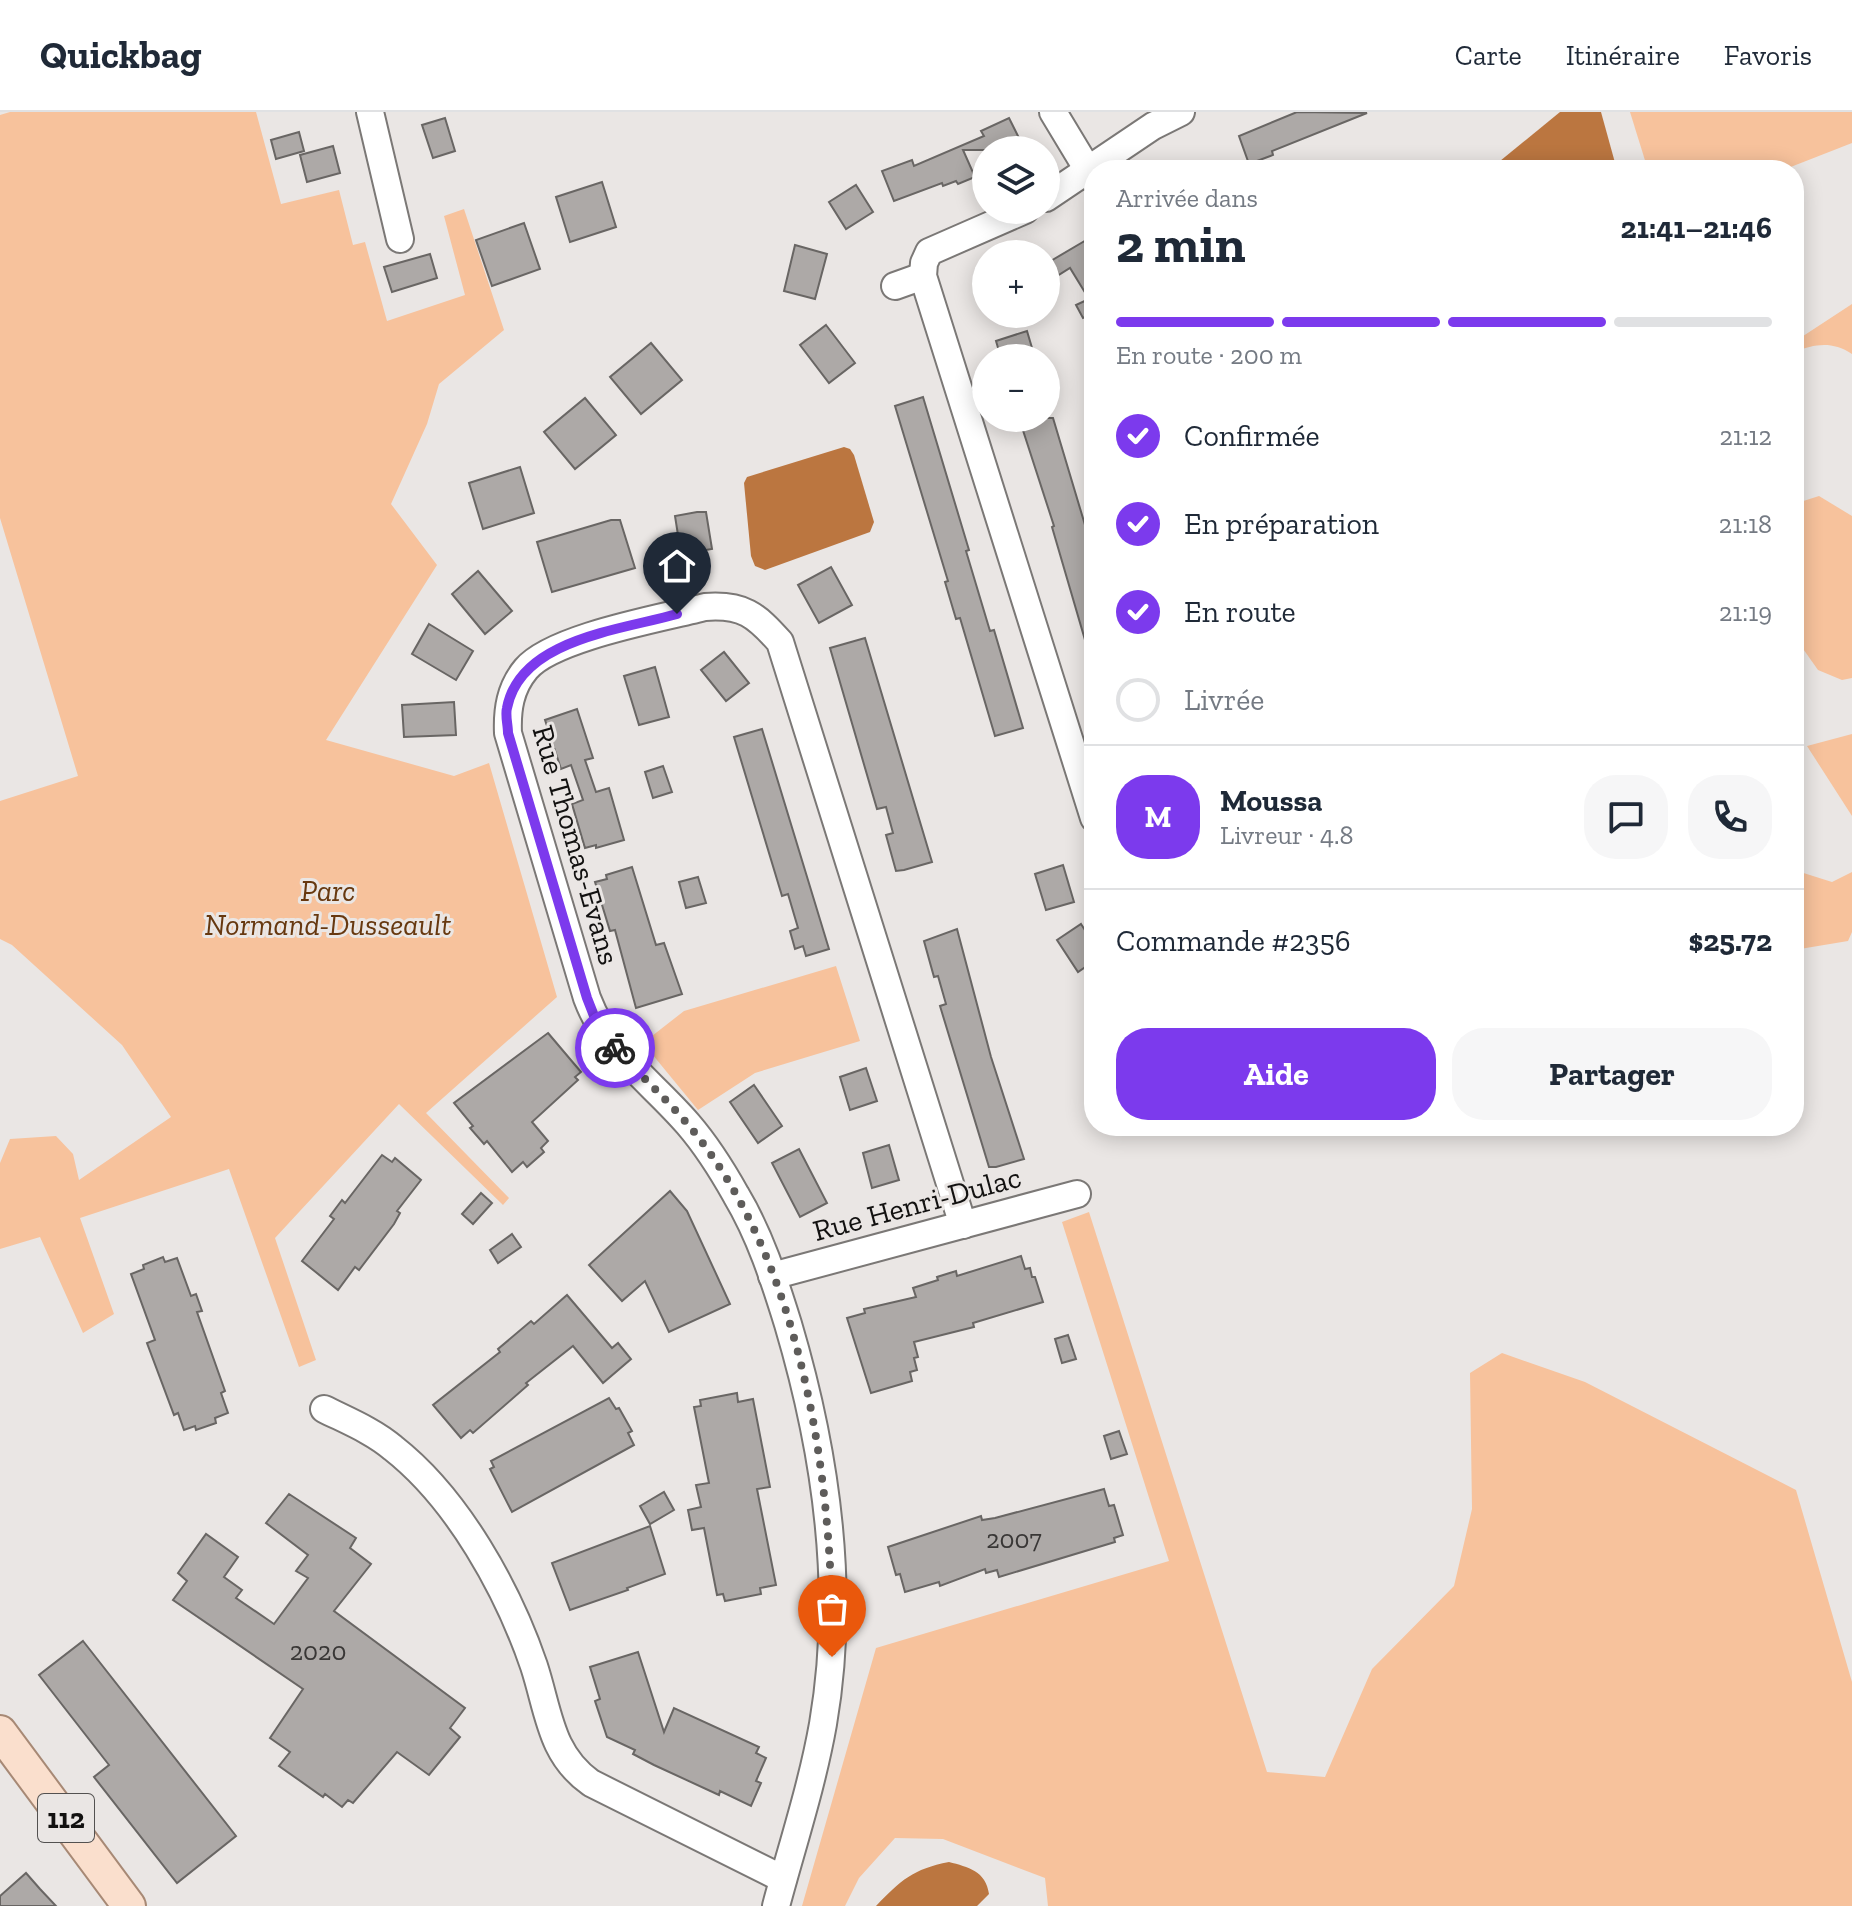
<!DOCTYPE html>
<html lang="fr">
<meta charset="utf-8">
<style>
body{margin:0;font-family:"Zilla Slab",serif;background:#f6f6f7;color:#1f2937;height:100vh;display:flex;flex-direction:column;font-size:30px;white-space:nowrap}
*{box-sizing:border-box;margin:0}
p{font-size:26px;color:#747a83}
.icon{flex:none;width:44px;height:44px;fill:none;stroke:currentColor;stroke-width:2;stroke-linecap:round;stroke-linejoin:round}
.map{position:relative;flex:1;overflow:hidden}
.panel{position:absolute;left:1084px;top:48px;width:720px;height:976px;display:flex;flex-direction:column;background:#fff;border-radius:32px;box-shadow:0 4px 20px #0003}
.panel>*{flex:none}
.controls{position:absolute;left:972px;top:24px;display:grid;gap:16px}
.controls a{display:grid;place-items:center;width:88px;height:88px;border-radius:50%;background:#fff;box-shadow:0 4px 20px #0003;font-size:40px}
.pin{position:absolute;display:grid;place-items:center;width:68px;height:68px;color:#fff;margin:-82px -34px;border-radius:50% 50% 50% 0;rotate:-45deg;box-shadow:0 0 8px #0007}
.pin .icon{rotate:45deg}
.courier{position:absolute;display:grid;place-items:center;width:80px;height:80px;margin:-40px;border:6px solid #7c3aed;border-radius:50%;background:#fff;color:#222;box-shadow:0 2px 10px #0007}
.headline em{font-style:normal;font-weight:700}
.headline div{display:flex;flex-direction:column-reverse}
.headline{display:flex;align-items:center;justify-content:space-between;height:136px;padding:0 32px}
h1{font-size:52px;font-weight:700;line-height:60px}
.bar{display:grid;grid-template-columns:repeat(4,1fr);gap:12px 8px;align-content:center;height:96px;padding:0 32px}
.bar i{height:10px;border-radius:6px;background:#e0e1e3}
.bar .selected{background:#7c3aed}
.bar p{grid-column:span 4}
.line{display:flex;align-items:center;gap:20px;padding:0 32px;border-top:2px solid #e0e1e3}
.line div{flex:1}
.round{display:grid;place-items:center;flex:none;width:84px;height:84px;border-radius:32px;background:#f6f6f7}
ol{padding:0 32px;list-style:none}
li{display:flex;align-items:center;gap:24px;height:88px}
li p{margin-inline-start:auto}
li .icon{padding:8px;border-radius:50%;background:#7c3aed;color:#fff;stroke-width:4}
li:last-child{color:#747a83}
li i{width:44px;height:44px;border:4px solid #e0e1e3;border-radius:50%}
.primary-button{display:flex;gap:16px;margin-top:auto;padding:16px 32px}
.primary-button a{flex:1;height:92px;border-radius:32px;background:#7c3aed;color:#fff;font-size:32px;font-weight:700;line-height:92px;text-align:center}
.primary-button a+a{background:#f6f6f7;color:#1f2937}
header{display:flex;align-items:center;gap:48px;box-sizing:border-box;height:112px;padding:0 40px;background:#fff;border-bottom:2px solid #e0e1e3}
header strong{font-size:38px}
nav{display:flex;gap:44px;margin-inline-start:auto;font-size:28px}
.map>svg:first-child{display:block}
.green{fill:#f7c29c}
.water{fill:#bb7640}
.building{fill:#ada9a7;stroke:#696664;stroke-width:2}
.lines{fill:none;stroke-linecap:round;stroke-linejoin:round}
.minor-casing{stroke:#7b7876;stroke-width:30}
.major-casing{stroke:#a78975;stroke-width:36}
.minor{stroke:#fff;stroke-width:26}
.major{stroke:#fadfcd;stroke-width:32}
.done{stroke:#5e5c5a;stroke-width:8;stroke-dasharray:0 14.4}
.route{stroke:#7c3aed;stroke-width:10}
.labels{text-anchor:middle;stroke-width:6;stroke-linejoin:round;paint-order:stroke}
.number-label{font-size:26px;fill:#393736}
.shield{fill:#eae6e4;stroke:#535150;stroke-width:2}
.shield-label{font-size:28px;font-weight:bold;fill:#121110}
.street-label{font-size:30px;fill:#121110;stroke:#eae6e4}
.park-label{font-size:30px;font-style:italic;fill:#67380f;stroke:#eae6e4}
</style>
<header>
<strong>Quickbag</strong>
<nav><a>Carte</a><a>Itinéraire</a><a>Favoris</a></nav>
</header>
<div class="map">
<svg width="1852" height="1794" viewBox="0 0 1852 1794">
<rect width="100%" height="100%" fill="#eae6e4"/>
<g class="green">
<polygon points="10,0 256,0 281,92 339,78 353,133 365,130 387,209 465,183 444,104 464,97 504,218 439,272 427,312 391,392 437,453 326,628 454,664 489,651 557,885 426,1001 509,1086 503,1093 399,992 275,1126 316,1248 299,1255 229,1057 80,1106 114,1202 83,1221 40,1125 0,1137 0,1051 10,1027 56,1024 73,1042 79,1068 171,1005 122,933 12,833 0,827 0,689 78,664 0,406 0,3"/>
<polygon points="1630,0 1852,0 1852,31 1783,58 1648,58"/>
<path d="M1852,192V242C1832,229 1815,232 1794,240V230Z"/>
<polygon points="1819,384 1852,404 1852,566 1842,568 1818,558 1794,524 1794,392"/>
<polygon points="1852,622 1852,704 1807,634"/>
<polygon points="1794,758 1832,770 1852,760 1852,820 1848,829 1794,838"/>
<polygon points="836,854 860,929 755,961 698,998 643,931 684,899"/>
<polygon points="1089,1100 1267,1660 1325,1665 1372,1557 1454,1474 1472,1397 1470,1261 1502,1241 1585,1270 1796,1378 1852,1570 1852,1794 1048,1794 1045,1766 943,1727 895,1726 859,1766 845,1794 802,1794 876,1536 1169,1449 1062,1110"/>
</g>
<g class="water">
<polygon points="1560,0 1601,0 1617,58 1489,58"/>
<polygon points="844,335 850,337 854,343 874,410 870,420 765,458 755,454 751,444 744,371 747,365"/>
<path d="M949,1750C968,1755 986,1759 989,1782L977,1794H876C901,1768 913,1757 949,1750Z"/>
</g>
<g class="building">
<polygon points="1297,0 1367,1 1272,39 1273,43 1249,52 1239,24"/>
<polygon points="445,6 455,39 433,46 422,13"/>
<polygon points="1009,6 1025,38 963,38 975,65 958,72 956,69 943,74 942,71 894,89 882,59 912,48 914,54 984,24 981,19"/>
<polygon points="299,20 304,39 276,47 271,28"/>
<polygon points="333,34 340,61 307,70 300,43"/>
<polygon points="602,70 616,115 570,130 556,85"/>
<polygon points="856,73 873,100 846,117 829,90"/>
<polygon points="524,111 540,157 492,174 476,128"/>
<polygon points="1088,127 1094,136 1094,201 1083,206 1076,193 1089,187 1070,156 1057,164 1049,150"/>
<polygon points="795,133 827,142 815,187 784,179"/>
<polygon points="430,142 437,166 392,180 384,155"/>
<polygon points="826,213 855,251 829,271 800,233"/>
<polygon points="1027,219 1035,246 1001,246 996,229"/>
<polygon points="651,231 682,268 641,302 610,265"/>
<polygon points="923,285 969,438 966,439 990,519 994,518 1023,616 995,624 960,506 956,507 945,470 948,469 895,294"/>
<polygon points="585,286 616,323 575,357 544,320"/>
<polygon points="1019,306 1053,306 1094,443 1094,544 1090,545 1052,415 1054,414"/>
<polygon points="520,355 534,401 483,417 469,371"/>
<polygon points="697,400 706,400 712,437 681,442 675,404"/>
<polygon points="611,408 620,408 635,456 552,480 537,430"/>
<polygon points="831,455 852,493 819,511 798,473"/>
<polygon points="478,459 512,499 485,522 452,482"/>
<polygon points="429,512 473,539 456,568 412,542"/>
<polygon points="865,526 932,750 904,758 896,759 886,723 893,721 886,695 877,697 830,536"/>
<polygon points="724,540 749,571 726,589 701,558"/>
<polygon points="655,555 669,605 639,613 624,564"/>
<polygon points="454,590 456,623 404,625 402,593"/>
<polygon points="577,597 593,646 585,648 596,680 609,676 624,728 596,736 596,733 585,736 572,692 583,688 571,653 561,657 545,608"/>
<polygon points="762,617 829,837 806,844 803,834 795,837 790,819 798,816 788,782 782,784 734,625"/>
<polygon points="663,654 672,680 653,686 645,660"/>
<polygon points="1063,753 1074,790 1046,798 1035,762"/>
<polygon points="632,755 656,833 664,831 682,882 636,896 615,818 610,819 595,770 607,767 606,763"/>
<polygon points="698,765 706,791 686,796 679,770"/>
<polygon points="1081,812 1094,832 1094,849 1078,860 1057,828"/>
<polygon points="957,817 991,945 1024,1047 996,1055 989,1055 940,894 946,892 938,864 934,865 924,829"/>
<polygon points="548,921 581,960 575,965 578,968 532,1010 548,1029 541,1036 544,1040 527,1055 523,1050 512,1060 487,1029 484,1032 470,1016 473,1014 454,991"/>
<polygon points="866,956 877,989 850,998 840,965"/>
<polygon points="754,973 782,1014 758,1031 730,990"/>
<polygon points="889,1033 899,1068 872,1076 863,1041"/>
<polygon points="799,1037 827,1091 800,1105 772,1051"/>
<polygon points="382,1043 392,1050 395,1046 421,1068 397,1099 400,1101 394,1112 359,1158 355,1155 338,1178 302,1149 334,1107 330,1104 342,1088 345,1091"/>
<polygon points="670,1079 687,1099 730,1192 669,1220 645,1169 622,1189 589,1153"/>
<polygon points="481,1081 492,1091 473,1112 462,1102"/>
<polygon points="512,1122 521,1135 498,1151 490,1138"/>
<polygon points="1021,1144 1025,1157 1030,1156 1032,1165 1035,1165 1043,1190 973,1211 974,1215 914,1230 918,1245 914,1246 917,1258 910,1260 912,1269 871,1281 847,1206 865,1201 864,1197 916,1185 913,1176 938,1168 937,1165 956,1159 957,1164"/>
<polygon points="163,1145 165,1150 177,1146 191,1184 196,1182 202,1199 197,1200 225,1279 221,1281 228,1301 215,1306 216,1311 196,1318 195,1314 184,1318 178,1301 174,1303 147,1231 155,1228 131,1162 144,1157 143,1153"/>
<polygon points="567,1183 612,1236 618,1231 631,1247 603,1271 573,1234 526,1271 528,1273 473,1321 470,1318 461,1326 433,1293 500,1240 498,1237 531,1209 534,1212"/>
<polygon points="1068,1223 1076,1247 1062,1251 1055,1227"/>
<polygon points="737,1281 738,1290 753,1287 770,1375 757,1377 776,1473 760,1476 761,1482 725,1489 723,1482 717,1483 704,1416 692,1418 688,1398 701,1395 696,1373 709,1371 694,1295 701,1294 700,1288"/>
<polygon points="609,1286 616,1297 619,1296 632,1319 628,1321 634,1333 512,1400 490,1357 494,1355 491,1349"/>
<polygon points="1119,1319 1127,1342 1111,1347 1104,1324"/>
<polygon points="1104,1377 1109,1394 1114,1393 1123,1423 1114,1426 1115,1430 999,1465 997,1458 986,1461 985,1457 940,1474 939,1470 905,1480 900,1462 896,1463 888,1435 981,1404 982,1408 995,1406"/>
<polygon points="664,1380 674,1398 650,1412 640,1394"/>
<polygon points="289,1382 356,1426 350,1436 371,1452 334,1499 465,1596 450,1616 460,1625 429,1663 397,1640 353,1691 348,1688 342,1695 325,1682 323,1685 279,1654 290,1640 270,1626 303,1577 173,1488 187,1469 178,1461 206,1422 238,1445 224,1465 242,1478 236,1486 274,1512 308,1466 296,1459 308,1443 266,1411"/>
<polygon points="650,1414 665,1462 627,1476 628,1478 570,1498 552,1451"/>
<polygon points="83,1529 236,1724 177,1771 94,1665 109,1653 39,1563"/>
<polygon points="638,1540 664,1620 674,1596 759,1635 756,1641 766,1646 756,1669 761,1671 751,1694 720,1679 719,1683 654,1653 633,1642 635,1638 607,1625 595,1589 600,1587 590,1555"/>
<polygon points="26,1761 40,1777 56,1794 0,1794 0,1784"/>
</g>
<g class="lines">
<defs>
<g id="minor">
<polyline points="370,0 400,127"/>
<polyline points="1053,0 1094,68"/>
<polyline points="1046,86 1153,14 1181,0"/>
<polyline points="1025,98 929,140 924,151 923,164 1094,706"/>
<polyline points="895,174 923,164"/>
<polyline points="772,1164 1077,1082"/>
<path d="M324,1297C348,1309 373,1319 393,1336C458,1387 508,1478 534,1554C549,1600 550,1642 591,1671L783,1767"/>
<path d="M776,1794C792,1734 812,1674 823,1612C846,1479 826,1340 788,1212C774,1167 760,1123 736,1083C722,1058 707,1034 688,1012C651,969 608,942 587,886L508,621C507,598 510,576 526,557C553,525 663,506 705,495C743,492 756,503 780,530L963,1113"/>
</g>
<polyline id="major" points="0,1620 129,1794"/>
</defs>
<use href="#minor" class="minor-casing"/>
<use href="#major" class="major-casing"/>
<use href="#minor" class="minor"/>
<use href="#major" class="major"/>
</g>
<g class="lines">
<path class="done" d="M615,936C648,971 685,1004 712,1044C807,1180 834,1383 832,1545"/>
<path class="route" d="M615,936L598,914L587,886L508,621C508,613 505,603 507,596C520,527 621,518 677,502"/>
</g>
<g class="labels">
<g class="number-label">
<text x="1014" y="1436">2007</text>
<text x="318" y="1548">2020</text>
</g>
<rect class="shield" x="38" y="1682" width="56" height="48" rx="6"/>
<g class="shield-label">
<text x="66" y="1716">112</text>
</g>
<g class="street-label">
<text transform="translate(576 733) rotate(74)" y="10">Rue Thomas-Evans</text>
<text transform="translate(917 1092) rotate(-15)" y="10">Rue Henri-Dulac</text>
</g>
<g class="park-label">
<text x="328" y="789">Parc<tspan x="328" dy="34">Normand-Dusseault</tspan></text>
</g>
</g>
</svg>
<div class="controls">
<a><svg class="icon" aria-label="layers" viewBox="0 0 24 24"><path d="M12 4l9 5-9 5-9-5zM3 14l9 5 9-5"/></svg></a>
<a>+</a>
<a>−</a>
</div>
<div class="pin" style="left:832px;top:1545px;background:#ea580c"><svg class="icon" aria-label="bag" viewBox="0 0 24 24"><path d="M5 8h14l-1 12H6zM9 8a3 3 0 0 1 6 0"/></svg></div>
<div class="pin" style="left:677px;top:502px;background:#1f2937"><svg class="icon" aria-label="home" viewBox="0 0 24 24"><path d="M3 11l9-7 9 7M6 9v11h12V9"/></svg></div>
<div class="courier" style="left:615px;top:936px"><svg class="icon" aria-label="bike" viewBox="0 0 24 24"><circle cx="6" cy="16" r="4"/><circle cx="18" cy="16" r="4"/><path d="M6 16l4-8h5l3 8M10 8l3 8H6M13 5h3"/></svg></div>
<section class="panel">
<div class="headline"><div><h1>2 min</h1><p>Arrivée dans</p></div><em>21:41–21:46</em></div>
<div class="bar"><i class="selected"></i><i class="selected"></i><i class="selected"></i><i></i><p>En route · 200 m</p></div>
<ol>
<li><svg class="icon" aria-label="check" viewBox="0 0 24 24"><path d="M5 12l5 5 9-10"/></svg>Confirmée<p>21:12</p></li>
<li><svg class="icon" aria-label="check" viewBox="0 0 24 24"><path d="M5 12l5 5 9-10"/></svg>En préparation<p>21:18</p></li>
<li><svg class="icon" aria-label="check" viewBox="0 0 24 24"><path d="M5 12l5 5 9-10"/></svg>En route<p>21:19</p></li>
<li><i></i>Livrée</li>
</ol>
<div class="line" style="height:144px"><b class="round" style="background:#7c3aed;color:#fff">M</b><div><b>Moussa</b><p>Livreur · 4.8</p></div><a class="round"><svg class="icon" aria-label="chat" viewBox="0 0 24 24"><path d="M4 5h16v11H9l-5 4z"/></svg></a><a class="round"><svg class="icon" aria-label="phone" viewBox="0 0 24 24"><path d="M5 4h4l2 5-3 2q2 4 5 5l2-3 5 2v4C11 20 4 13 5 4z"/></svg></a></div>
<div class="line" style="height:104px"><div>Commande #2356</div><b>$25.72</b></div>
<div class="primary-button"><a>Aide</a><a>Partager</a></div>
</section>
</div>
